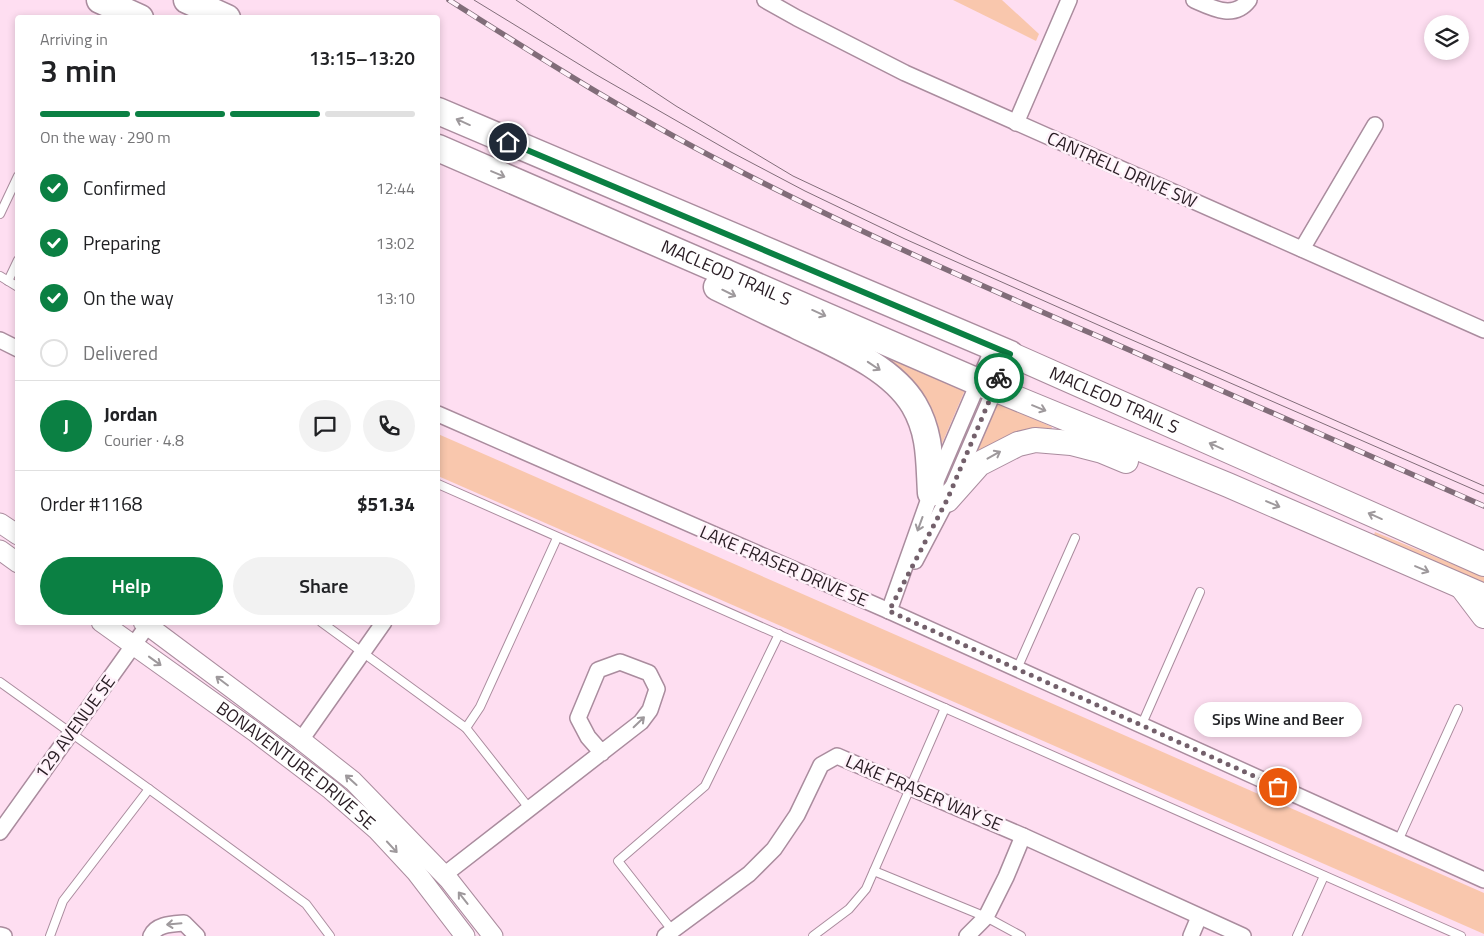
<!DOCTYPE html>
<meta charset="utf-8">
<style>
body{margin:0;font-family:"Titillium Web",sans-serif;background:#f2f2f2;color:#202124;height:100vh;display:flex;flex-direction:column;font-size:19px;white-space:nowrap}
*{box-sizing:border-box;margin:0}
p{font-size:16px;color:#757577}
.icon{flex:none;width:28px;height:28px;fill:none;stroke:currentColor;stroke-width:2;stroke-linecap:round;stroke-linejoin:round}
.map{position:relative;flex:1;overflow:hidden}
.drawer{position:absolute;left:15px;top:15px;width:425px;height:610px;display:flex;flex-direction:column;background:#fff;border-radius:5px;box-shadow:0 2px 8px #0003}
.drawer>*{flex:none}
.controls{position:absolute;left:1424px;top:15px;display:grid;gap:10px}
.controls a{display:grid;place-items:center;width:45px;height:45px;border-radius:50%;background:#fff;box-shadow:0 2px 8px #0003;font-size:25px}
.pin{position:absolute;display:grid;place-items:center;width:42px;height:42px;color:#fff;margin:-21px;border:2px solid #fff;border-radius:50%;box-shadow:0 1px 5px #0007}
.courier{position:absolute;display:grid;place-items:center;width:50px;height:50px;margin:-25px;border:4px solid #0b8043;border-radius:50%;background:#fff;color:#222;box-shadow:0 1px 6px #0007}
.bubble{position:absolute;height:35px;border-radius:18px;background:#fff;box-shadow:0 2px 8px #0003;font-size:16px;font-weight:600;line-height:35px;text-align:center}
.summary em{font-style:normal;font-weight:600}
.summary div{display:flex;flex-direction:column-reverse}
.summary{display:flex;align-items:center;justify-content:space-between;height:85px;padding:0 25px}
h1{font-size:32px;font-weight:600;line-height:38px}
.bar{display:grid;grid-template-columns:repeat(4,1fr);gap:8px 5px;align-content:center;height:60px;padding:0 25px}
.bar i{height:6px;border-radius:4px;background:#e0e0e0}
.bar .selected{background:#0b8043}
.bar p{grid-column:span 4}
.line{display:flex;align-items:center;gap:12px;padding:0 25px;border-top:1px solid #e0e0e0}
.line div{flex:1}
.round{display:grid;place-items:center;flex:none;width:52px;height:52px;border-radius:26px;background:#f2f2f2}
ol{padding:0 25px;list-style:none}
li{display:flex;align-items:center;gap:15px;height:55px}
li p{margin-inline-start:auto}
li .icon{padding:5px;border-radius:50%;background:#0b8043;color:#fff;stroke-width:4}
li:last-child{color:#757577}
li i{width:28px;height:28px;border:2px solid #e0e0e0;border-radius:50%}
.action{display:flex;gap:10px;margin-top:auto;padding:10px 25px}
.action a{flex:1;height:58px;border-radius:30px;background:#0b8043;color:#fff;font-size:20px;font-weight:600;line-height:58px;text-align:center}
.action a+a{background:#f2f2f2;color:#202124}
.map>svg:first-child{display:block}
.green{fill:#f9c7ad}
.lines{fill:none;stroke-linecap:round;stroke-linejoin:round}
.service-casing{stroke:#aa8c9e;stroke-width:10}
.minor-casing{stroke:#aa8c9e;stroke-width:18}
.tertiary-casing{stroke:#aa8c9e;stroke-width:21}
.trunk-casing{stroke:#aa8c9e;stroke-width:26}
.motorway-casing{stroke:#aa8c9e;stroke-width:29}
.service{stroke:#fff;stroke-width:8}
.minor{stroke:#fff;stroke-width:15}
.tertiary{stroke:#fff;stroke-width:19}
.trunk{stroke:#fff;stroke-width:24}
.motorway{stroke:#fff;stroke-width:26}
.tram{stroke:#816d79;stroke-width:1}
.rail-casing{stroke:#816d79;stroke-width:5.5}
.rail{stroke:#fff2fa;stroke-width:4;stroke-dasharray:11;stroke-linecap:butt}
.oneway{stroke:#9e999c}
.done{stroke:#73606b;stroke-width:5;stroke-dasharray:0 9}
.route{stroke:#0b8043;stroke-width:6}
.labels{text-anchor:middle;stroke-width:5;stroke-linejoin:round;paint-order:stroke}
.street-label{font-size:18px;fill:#281c23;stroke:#fff2fa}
</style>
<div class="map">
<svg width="1484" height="936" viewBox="0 0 1484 936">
<rect width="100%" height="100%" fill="#fedef1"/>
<g class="green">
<polygon points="953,0 1002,0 1039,34 1036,41"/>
<polygon points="869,349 965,390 938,453"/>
<polygon points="996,402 1052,427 1050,433 972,461"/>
<polygon points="438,434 1484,893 1484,934 438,476"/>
<polygon points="1375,532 1484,577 1484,586 1373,538"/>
</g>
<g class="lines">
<defs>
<g id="service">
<polyline points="0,214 18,176"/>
<polyline points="0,276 18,287"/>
<polyline points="8,281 18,260"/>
<polyline points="438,484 1461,936"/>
<polyline points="321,622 466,728 529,808"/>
<polyline points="1017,669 1075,538"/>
<polyline points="0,682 149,789 306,904 330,936"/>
<polyline points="1142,724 1200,592"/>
<polyline points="466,728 480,707 557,538"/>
<polyline points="1398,841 1458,709"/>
<polyline points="874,871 986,917 1021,936"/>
<polyline points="672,930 618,861 705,786 779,634"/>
<polyline points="50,936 63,901 149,789"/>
<polyline points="813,936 849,909 866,889 945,708"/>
<polyline points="1297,936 1324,876"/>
</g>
<g id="minor">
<polyline points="765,0 797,18 905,73 1484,330"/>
<path d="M1194,0C1212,8 1234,20 1249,0"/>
<polyline points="1016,123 1069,0"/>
<polyline points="1302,249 1375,125"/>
<polyline points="0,340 18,349"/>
<polyline points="438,414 889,611 1484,880"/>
<polyline points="915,561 947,500 1010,354"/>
<polyline points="889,611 931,493 994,346"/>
<polyline points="301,740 384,622"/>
<polyline points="0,832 150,622"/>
<polyline points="444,875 641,722 650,710 657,689 649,673 620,662 598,670 578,718 588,737 602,753"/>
<polyline points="0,935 4,936"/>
<path d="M151,936C156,924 173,924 184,923L197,936"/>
<polyline points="665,936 749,874 774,849 797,815 821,765 837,756 1023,836 1243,936"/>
<polyline points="967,936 986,917 1006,877 1023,836"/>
<polyline points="1191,936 1199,917"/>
</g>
<g id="tertiary">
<polyline points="0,523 18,535"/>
<polyline points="0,550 18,563"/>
<path id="s1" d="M101,622L255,732L331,790L377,830L416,872L465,936"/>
<polyline points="143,622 301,740 353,781 449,880 493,936"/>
</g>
<g id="trunk">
<path id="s2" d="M1010,354L1484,564"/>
<polyline points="994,389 1228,485 1484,596"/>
<polyline points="947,500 979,464 1018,444 1035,440 1071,443 1102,451 1126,461"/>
<polyline points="1462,587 1484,616"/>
</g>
<g id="motorway">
<polyline points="100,0 140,18"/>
<polyline points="187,0 227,18"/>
<polyline points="438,111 1010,354"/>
<path id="s3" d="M438,148L994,389"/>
<path d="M717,287C744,300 770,313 796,325C834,344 891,366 914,405C931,434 929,462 931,493"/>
</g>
</defs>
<use href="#service" class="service-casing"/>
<use href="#minor" class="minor-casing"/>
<use href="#tertiary" class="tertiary-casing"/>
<use href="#trunk" class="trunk-casing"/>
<use href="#motorway" class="motorway-casing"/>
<use href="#service" class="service"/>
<use href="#minor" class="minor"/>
<use href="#tertiary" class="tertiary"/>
<use href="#trunk" class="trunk"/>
<use href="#motorway" class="motorway"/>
<g class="tram">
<polyline points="474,0 595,74 731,152 805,191 905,239 1123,336 1484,494"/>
<polyline points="516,0 676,106 793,176 969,259 1484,486"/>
</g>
<defs>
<path id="rail" d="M449,0C540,58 632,116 728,165C855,231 987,288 1118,345C1240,399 1362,452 1484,506"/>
</defs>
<use href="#rail" class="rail-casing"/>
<use href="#rail" class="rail"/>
</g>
<defs><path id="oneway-shaft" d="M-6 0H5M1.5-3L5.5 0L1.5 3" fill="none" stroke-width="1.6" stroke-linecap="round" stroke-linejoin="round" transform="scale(1.25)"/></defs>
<g class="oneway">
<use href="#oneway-shaft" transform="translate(463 122) rotate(-156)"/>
<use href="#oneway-shaft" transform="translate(498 174) rotate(23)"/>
<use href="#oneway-shaft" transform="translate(729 293) rotate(26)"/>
<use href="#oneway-shaft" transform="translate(819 313) rotate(24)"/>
<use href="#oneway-shaft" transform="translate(874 366) rotate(34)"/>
<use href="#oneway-shaft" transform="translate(1039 408) rotate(22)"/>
<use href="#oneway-shaft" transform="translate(1216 446) rotate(-156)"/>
<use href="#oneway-shaft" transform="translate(994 455) rotate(-29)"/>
<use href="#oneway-shaft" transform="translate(1273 504) rotate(23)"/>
<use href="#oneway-shaft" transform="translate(1375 516) rotate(-156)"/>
<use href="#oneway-shaft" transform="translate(920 524) rotate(110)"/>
<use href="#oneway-shaft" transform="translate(1422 569) rotate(23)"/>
<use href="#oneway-shaft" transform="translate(155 661) rotate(36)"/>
<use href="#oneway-shaft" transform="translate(222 681) rotate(-143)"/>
<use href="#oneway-shaft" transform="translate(639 722) rotate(-44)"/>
<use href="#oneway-shaft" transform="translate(351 780) rotate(-138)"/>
<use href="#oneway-shaft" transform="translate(392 847) rotate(47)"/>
<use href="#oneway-shaft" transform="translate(463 898) rotate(-128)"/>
<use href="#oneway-shaft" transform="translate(174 924) rotate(175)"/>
</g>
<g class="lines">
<polyline class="done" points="999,378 947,500 889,611 1278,787"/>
<polyline class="route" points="508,142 1010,354 999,378"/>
</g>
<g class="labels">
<g class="street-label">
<text transform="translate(1122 170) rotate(24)" y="6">CANTRELL DRIVE SW</text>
<text dy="6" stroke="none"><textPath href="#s3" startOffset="314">MACLEOD TRAIL S</textPath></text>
<text dy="6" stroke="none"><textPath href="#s2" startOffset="114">MACLEOD TRAIL S</textPath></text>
<text transform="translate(784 566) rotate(23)" y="6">LAKE FRASER DRIVE SE</text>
<text transform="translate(75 727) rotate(-54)" y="6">129 AVENUE SE</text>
<text dy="6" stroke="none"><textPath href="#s1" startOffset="242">BONAVENTURE DRIVE SE</textPath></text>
<text transform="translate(924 793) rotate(23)" y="6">LAKE FRASER WAY SE</text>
</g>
</g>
</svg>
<div class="controls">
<a><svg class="icon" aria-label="layers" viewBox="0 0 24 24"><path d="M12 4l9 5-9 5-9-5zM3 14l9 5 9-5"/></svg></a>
</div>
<div class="pin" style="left:1278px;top:787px;background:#ea580c"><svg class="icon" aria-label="bag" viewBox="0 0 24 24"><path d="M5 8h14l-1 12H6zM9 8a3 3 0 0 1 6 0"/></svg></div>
<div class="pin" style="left:508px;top:142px;background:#1f2937"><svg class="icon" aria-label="home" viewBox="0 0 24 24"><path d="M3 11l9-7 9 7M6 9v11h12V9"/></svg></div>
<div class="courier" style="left:999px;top:378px"><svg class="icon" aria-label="bike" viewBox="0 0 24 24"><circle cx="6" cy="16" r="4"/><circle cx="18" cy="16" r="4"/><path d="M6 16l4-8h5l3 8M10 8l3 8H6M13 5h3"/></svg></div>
<div class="bubble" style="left:1194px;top:702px;width:168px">Sips Wine and Beer</div>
<section class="drawer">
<div class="summary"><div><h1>3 min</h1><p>Arriving in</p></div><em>13:15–13:20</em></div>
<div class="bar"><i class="selected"></i><i class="selected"></i><i class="selected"></i><i></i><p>On the way · 290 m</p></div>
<ol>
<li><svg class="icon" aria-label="check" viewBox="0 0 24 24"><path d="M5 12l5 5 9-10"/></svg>Confirmed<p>12:44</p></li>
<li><svg class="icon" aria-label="check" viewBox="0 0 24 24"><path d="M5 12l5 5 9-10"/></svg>Preparing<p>13:02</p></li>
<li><svg class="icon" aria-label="check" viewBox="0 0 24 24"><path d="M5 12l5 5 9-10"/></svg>On the way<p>13:10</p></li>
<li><i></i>Delivered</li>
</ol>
<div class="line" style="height:90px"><b class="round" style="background:#0b8043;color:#fff">J</b><div><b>Jordan</b><p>Courier · 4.8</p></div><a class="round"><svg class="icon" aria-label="chat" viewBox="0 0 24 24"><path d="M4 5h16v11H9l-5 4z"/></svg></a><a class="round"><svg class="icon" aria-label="phone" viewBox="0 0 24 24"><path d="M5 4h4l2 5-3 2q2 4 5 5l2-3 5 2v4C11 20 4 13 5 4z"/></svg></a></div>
<div class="line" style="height:65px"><div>Order #1168</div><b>$51.34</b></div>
<div class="action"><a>Help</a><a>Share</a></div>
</section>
</div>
